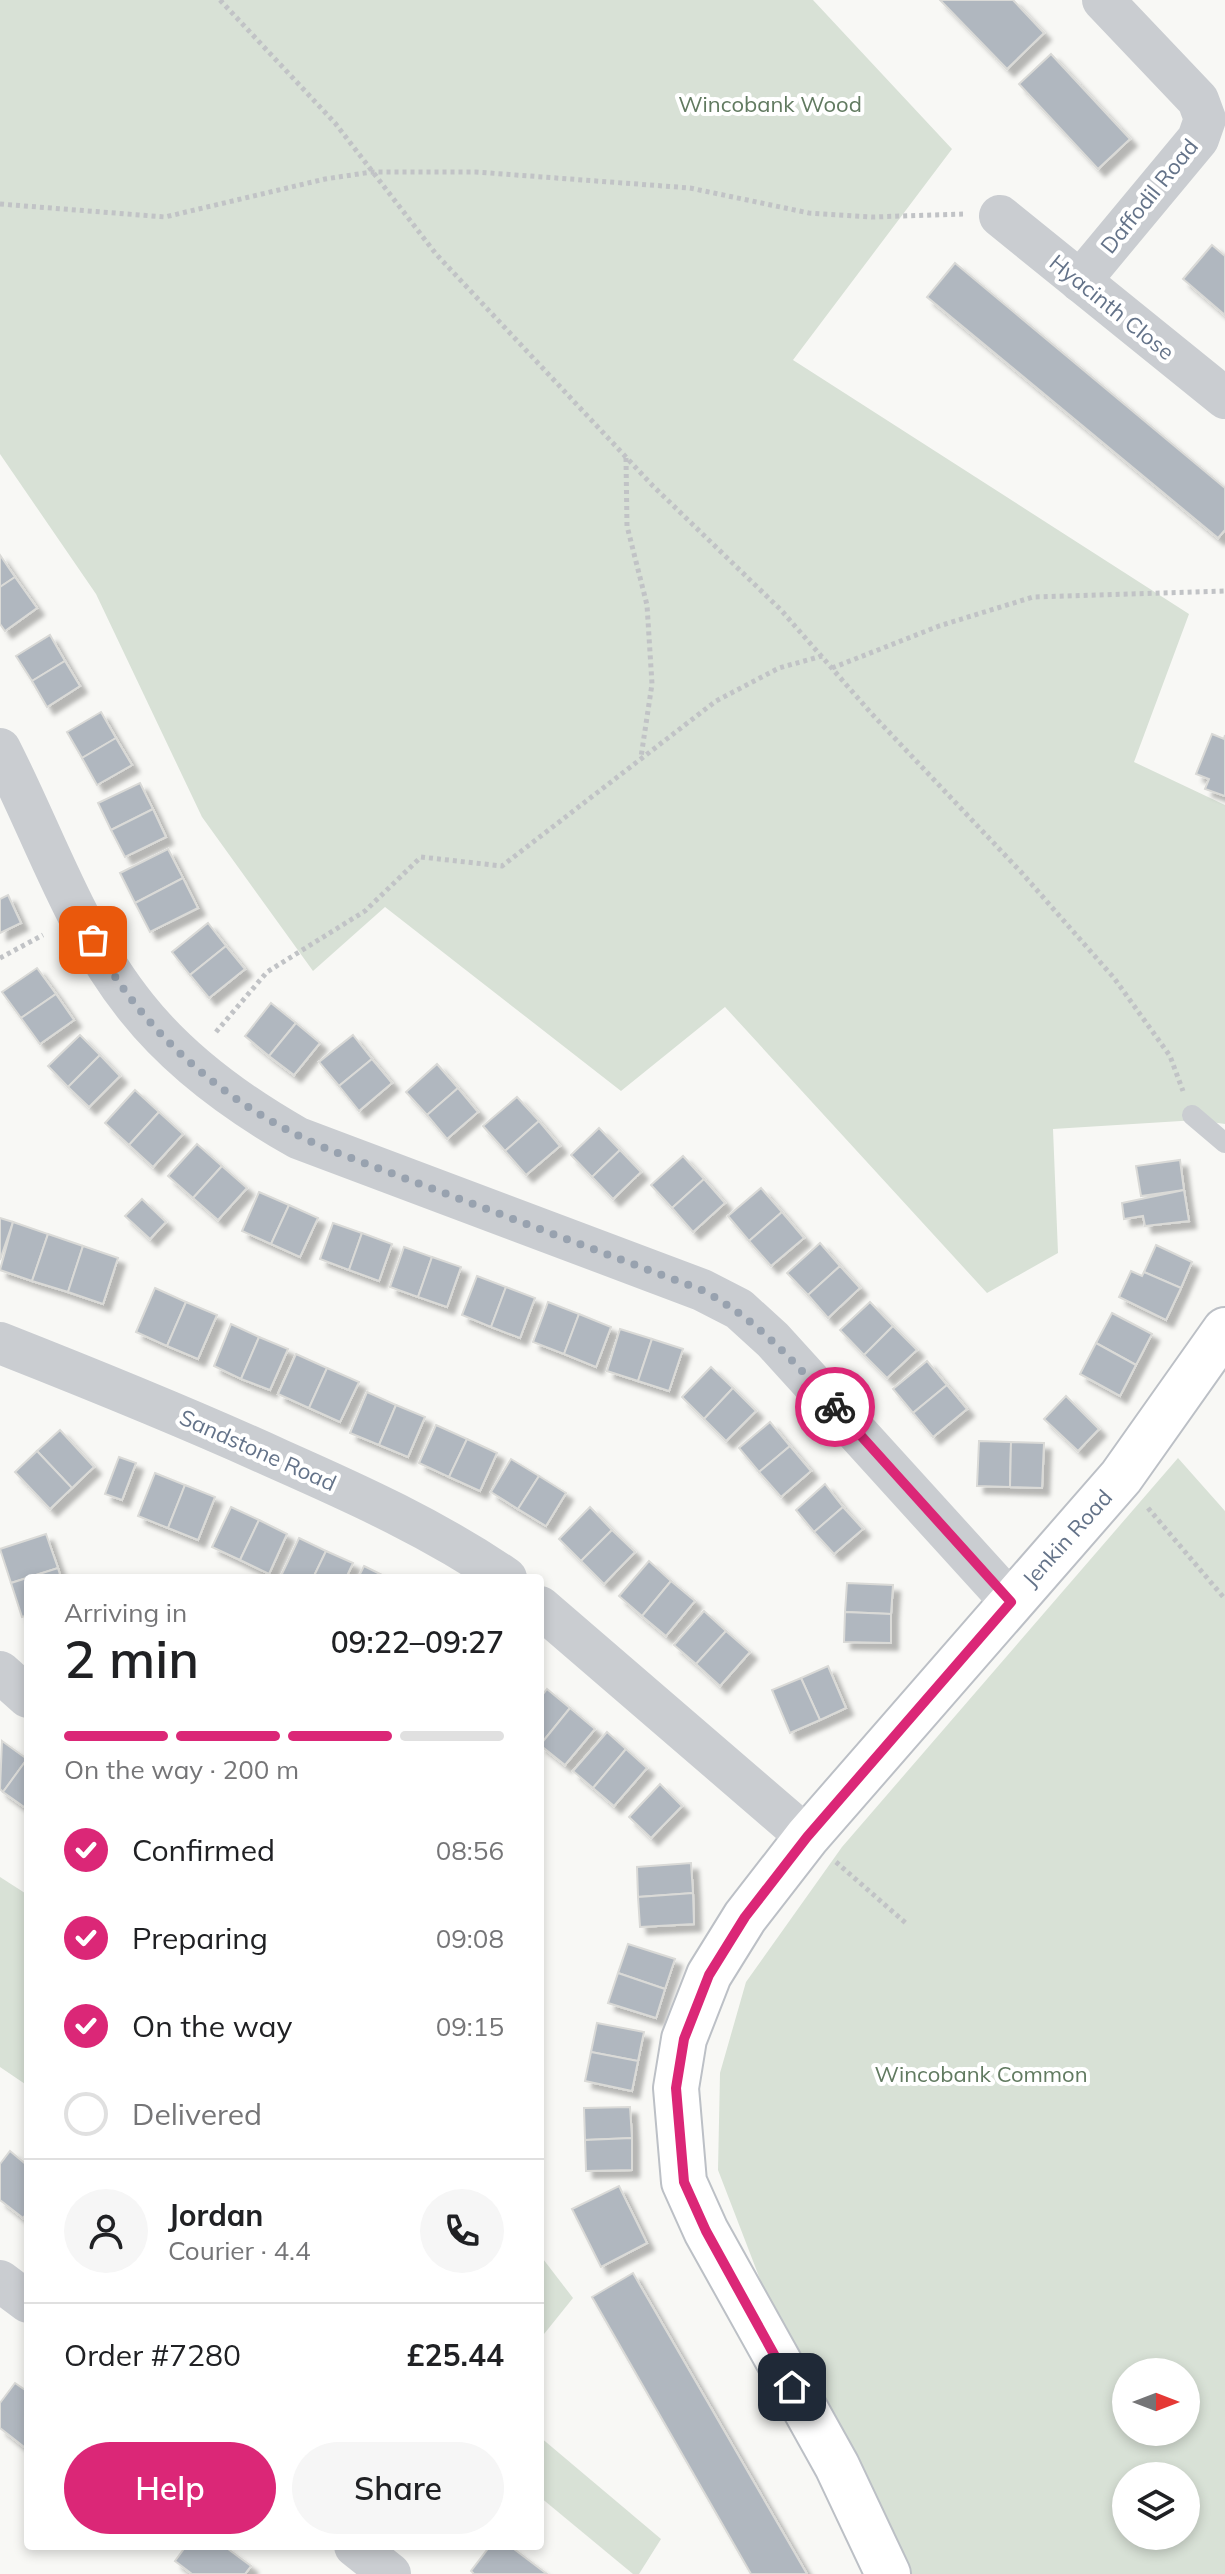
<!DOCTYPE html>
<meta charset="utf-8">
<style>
body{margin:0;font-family:Mulish,sans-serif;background:#f6f6f6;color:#202124;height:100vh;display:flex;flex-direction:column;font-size:30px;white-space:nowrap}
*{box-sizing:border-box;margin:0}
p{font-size:26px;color:#757577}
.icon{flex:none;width:44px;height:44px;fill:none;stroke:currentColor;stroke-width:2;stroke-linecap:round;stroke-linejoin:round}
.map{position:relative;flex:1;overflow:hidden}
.panel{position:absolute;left:24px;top:1574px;width:520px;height:976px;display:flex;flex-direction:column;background:#fff;border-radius:8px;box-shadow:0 4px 12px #0003}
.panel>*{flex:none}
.needle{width:52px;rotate:90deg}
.controls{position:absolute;left:1112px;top:2358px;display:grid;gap:16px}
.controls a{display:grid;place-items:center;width:88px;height:88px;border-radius:50%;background:#fff;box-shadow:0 4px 12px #0003;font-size:40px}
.pin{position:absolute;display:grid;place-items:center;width:68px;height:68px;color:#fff;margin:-34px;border-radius:16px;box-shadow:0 4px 12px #0006}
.courier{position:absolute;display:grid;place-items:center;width:80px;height:80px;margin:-40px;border:6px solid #db2777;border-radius:50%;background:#fff;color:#222;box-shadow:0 2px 10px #0007}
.overview em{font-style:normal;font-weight:600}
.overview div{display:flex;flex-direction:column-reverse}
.overview{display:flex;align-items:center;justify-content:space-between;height:136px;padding:0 40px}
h1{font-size:52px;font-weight:600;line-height:60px}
.bar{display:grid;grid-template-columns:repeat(4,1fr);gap:12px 8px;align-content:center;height:96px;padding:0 40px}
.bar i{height:10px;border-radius:6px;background:#e0e0e0}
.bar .selected{background:#db2777}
.bar p{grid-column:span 4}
.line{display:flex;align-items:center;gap:20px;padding:0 40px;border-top:2px solid #e0e0e0}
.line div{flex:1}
.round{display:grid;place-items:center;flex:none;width:84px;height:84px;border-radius:42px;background:#f6f6f6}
ol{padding:0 40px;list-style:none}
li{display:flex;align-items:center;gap:24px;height:88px}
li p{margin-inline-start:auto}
li .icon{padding:8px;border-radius:50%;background:#db2777;color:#fff;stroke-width:4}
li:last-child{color:#757577}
li i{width:44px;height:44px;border:4px solid #e0e0e0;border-radius:50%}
.cta{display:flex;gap:16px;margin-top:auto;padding:16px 40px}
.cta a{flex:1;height:92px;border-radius:48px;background:#db2777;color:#fff;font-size:32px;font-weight:600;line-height:92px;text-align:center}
.cta a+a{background:#f6f6f6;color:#202124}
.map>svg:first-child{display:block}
.green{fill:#d8e1d6;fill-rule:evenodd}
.building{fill:#b0b7bf;stroke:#dadad7;stroke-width:2;filter:url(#shadow)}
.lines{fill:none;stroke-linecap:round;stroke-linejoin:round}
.secondary-casing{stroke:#bcc0c6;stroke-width:48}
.path{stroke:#c1c3c6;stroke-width:5;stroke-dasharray:4 4;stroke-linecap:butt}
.lane{stroke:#cacdd1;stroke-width:20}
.street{stroke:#cacdd1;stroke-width:42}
.secondary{stroke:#fff;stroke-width:44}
.done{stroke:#98a2af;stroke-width:8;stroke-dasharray:0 14.4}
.route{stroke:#db2777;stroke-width:10}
.labels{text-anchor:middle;stroke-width:8;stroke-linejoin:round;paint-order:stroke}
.park-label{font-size:22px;fill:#617a60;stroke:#fff}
.street-label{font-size:22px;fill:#647389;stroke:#fff}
</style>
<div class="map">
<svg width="1225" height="2574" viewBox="0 0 1225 2574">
<defs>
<filter id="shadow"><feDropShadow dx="7" dy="7" stdDeviation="2" flood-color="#0004"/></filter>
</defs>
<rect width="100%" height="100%" fill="#f8f8f5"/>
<g class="green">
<polygon points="0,0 813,0 952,149 793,360 1189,614 1134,762 1225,805 1225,1124 1197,1120 1053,1129 1058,1253 987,1293 725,1007 621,1091 385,907 313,971 202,817 96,594 0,454"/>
<path d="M1178,1458L1225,1511V2574H908L763,2287L718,2170L720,2073L746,1982L842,1847ZM1126,2372H1186V2432H1126ZM1126,2476H1186V2536H1126Z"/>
<polygon points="0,1877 28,1895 28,2086 0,2067"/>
<polygon points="540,2255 573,2298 540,2339"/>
<polygon points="540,2437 661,2539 639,2574 633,2574 540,2497"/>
</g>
<g class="building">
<polygon points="940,0 1013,0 1044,33 1007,69"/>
<polygon points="1051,54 1130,139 1098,169 1019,84"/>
<polygon points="1212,245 1225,256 1225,315 1183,279"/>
<polygon points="955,263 1225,488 1225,530 1218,538 927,297"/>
<polygon points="0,555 15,577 0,587"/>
<polygon points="15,577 37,608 5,631 0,624 0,587"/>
<polygon points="50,635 65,661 32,681 16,656"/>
<polygon points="65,661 80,686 47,707 32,681"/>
<polygon points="101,712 116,738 82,758 67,732"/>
<polygon points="1212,734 1224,739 1225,735 1225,796 1205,789 1209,779 1196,774"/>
<polygon points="116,738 132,765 97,785 82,758"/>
<polygon points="140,783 153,809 111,830 98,803"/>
<polygon points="153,809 166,837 125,857 111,830"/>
<polygon points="168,849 183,878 135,903 120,873"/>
<polygon points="183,878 198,908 150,932 135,903"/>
<polygon points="8,895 21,923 0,933 0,899"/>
<polygon points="208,923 226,946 190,975 172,952"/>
<polygon points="226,946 245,969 209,998 190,975"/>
<polygon points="37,968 56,994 21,1018 2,992"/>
<polygon points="56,994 74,1020 40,1044 21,1018"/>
<polygon points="271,1003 296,1023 269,1056 245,1036"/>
<polygon points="296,1023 320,1043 294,1075 269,1056"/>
<polygon points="80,1035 100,1055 68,1087 48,1066"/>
<polygon points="353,1035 372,1059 339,1086 319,1062"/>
<polygon points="100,1055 120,1076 89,1107 68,1087"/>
<polygon points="372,1059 392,1083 359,1111 339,1086"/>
<polygon points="437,1064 458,1088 427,1115 406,1092"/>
<polygon points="458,1088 478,1112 447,1139 427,1115"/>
<polygon points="135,1090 159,1112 129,1145 105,1123"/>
<polygon points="517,1097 539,1121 505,1151 483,1126"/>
<polygon points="159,1112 183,1134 153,1167 129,1145"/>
<polygon points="539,1121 560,1146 526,1175 505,1151"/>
<polygon points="599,1128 620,1150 592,1177 571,1155"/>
<polygon points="197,1144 222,1166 193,1198 168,1176"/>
<polygon points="620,1150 641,1172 613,1199 592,1177"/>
<polygon points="683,1156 704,1179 672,1208 651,1185"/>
<polygon points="1180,1160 1184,1190 1141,1196 1136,1166"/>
<polygon points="222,1166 247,1188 218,1220 193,1198"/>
<polygon points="704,1179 725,1203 693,1232 672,1208"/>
<polygon points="761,1188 782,1212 749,1241 728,1216"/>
<polygon points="1184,1190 1189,1221 1145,1226 1143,1216 1124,1219 1122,1203"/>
<polygon points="259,1192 289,1205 271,1244 242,1231"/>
<polygon points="142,1199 166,1222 150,1239 125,1216"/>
<polygon points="289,1205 318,1218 300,1257 271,1244"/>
<polygon points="782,1212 804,1238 771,1266 749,1241"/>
<polygon points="0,1218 13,1222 0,1260"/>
<polygon points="13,1222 48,1234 32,1281 0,1270"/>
<polygon points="333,1223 362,1233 349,1270 320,1259"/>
<polygon points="362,1233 392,1244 379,1281 349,1270"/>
<polygon points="48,1234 83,1246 68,1292 32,1281"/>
<polygon points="820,1243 840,1266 808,1295 787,1273"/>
<polygon points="1156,1245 1192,1262 1181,1288 1144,1272"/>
<polygon points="83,1246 118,1258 103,1304 68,1292"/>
<polygon points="404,1247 432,1257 418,1297 390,1287"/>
<polygon points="432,1257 461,1267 447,1307 418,1297"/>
<polygon points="840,1266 860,1288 828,1318 808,1295"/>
<polygon points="1131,1271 1142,1276 1144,1272 1181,1288 1166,1320 1119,1297"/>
<polygon points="477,1276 506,1287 491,1327 462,1315"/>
<polygon points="506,1287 535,1298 520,1338 491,1327"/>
<polygon points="155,1288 186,1302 167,1346 136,1332"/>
<polygon points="186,1302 217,1315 198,1359 167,1346"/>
<polygon points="548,1302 579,1314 564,1354 533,1342"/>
<polygon points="870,1302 893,1326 864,1355 840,1330"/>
<polygon points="1112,1313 1152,1334 1136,1365 1096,1343"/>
<polygon points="579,1314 611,1327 596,1367 564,1354"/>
<polygon points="231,1324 259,1337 241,1379 214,1366"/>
<polygon points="893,1326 917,1350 887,1378 864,1355"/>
<polygon points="620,1329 652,1339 638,1381 607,1371"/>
<polygon points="259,1337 288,1349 270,1390 241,1379"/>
<polygon points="652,1339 683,1349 669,1391 638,1381"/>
<polygon points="1096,1343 1136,1365 1120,1396 1080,1374"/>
<polygon points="296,1354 327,1368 309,1408 278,1394"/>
<polygon points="927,1361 947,1385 913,1413 893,1389"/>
<polygon points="711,1367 733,1388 704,1419 682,1397"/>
<polygon points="327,1368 359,1382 340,1422 309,1408"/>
<polygon points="947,1385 967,1409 933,1437 913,1413"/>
<polygon points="733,1388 756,1411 726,1441 704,1419"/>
<polygon points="367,1392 396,1405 379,1445 350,1433"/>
<polygon points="1066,1396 1099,1429 1078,1451 1044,1419"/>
<polygon points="396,1405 425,1417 408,1457 379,1445"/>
<polygon points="770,1422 790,1446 759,1472 739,1448"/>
<polygon points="436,1425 467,1439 449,1477 419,1463"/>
<polygon points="60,1430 94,1467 72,1488 37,1451"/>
<polygon points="467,1439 497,1453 480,1491 449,1477"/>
<polygon points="979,1441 1011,1442 1010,1487 977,1486"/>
<polygon points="1011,1442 1044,1443 1042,1488 1010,1487"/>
<polygon points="790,1446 811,1471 781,1497 759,1472"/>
<polygon points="37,1451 72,1488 50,1509 15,1472"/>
<polygon points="119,1457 136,1463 122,1500 105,1494"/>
<polygon points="511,1459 539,1476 518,1509 491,1492"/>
<polygon points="155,1473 185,1485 168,1528 138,1516"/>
<polygon points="539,1476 566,1493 546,1526 518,1509"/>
<polygon points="825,1484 843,1507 814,1532 796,1510"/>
<polygon points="185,1485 215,1497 198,1540 168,1528"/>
<polygon points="231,1507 259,1520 240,1560 212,1547"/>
<polygon points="590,1507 612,1530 581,1561 559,1539"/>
<polygon points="843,1507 863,1529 834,1554 814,1532"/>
<polygon points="259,1520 287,1534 269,1574 240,1560"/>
<polygon points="612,1530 635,1552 604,1584 581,1561"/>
<polygon points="46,1534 58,1568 11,1583 0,1549"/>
<polygon points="299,1538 326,1551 313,1578 280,1578"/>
<polygon points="326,1551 353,1563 346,1578 313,1578"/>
<polygon points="649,1561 671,1581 642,1616 619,1596"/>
<polygon points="364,1566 388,1578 358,1578"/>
<polygon points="58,1568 61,1578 28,1578 28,1615 22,1617 11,1583"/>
<polygon points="671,1581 695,1601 666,1636 642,1616"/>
<polygon points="847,1583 893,1585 891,1614 845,1612"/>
<polygon points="704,1611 726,1631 696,1664 674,1645"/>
<polygon points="845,1612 891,1614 891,1643 844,1642"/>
<polygon points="726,1631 750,1652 720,1686 696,1664"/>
<polygon points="828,1666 846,1708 820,1720 801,1678"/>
<polygon points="801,1678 820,1720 790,1733 772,1690"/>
<polygon points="547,1689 570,1708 540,1745 540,1698"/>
<polygon points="570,1708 595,1729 565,1765 540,1745"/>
<polygon points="607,1732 626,1749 593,1788 573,1771"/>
<polygon points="2,1741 27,1759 3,1792 0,1789"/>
<polygon points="626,1749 647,1768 614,1806 593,1788"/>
<polygon points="27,1759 28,1760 27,1809 3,1792"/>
<polygon points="660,1784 682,1806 651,1838 629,1817"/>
<polygon points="691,1863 693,1893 638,1897 637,1867"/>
<polygon points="693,1893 694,1924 640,1927 638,1897"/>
<polygon points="628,1944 675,1959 665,1989 618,1973"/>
<polygon points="618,1973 665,1989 656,2018 608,2003"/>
<polygon points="597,2023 644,2032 638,2061 591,2052"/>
<polygon points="591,2052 638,2061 632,2091 585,2081"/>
<polygon points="630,2107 632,2138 585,2140 584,2108"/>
<polygon points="632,2138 632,2170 586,2171 585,2140"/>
<polygon points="10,2151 28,2166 28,2212 23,2218 0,2200 0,2164"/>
<polygon points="619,2186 647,2243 601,2267 572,2209"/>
<polygon points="633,2273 807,2574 751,2574 592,2297"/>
<polygon points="15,2383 28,2392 28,2450 0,2428 0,2403"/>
<polygon points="186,2546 224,2546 251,2566 245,2574 192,2574 175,2561"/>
<polygon points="490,2546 510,2546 547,2574 474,2574 471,2571"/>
</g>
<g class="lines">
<defs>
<polyline id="secondary" points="888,2574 837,2466 706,2231 684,2182 676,2088 684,2039 709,1975 745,1917 807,1837 1121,1477 1225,1330"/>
</defs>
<use href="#secondary" class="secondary-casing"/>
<g class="path">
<polyline points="220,0 335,123 436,254 653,486 781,610 871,713 1021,872 1114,978 1170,1056 1183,1091"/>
<polyline points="0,204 165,217 325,179 372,172 476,172 690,188 809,213 872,217 963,214"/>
<polyline points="626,458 627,526 647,605 652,684 641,757"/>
<polyline points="832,668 939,626 1033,597 1225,591"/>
<polyline points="0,958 43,935"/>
<polyline points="216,1032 267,972 365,911 421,857 502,866 716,701 779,668 822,656"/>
<polyline points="1148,1508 1225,1599"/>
<polyline points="836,1862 908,1925"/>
</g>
<polyline class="lane" points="1192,1115 1225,1143"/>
<g class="street">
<polyline points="1000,216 1225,398"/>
<polyline points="1080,281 1198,139 1205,119 1198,100 1103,0"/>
<path d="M0,749C44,835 76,933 137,1008C180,1062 238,1104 298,1138L702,1290L739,1309L773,1340L1011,1602"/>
<path d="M0,1343C94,1380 188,1418 280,1460C359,1495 434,1529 506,1578"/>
<polyline points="540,1607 807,1837"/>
<polyline points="0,1672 28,1697"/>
<polyline points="0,2281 28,2302"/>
<polyline points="355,2546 390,2574"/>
</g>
<use href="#secondary" class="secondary"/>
</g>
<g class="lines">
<path class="done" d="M93,940C145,1037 233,1111 335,1152L702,1290C758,1320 793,1361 835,1407"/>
<polyline class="route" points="792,2387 706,2231 684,2182 676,2088 684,2039 709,1975 745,1917 807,1837 1011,1602 835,1407"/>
</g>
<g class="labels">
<g class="park-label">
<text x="770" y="112">Wincobank Wood</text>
<text x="981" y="2082">Wincobank Common</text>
</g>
<g class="street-label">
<text transform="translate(1149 196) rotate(-51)" y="8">Daffodil Road</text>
<text transform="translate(1112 307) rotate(39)" y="8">Hyacinth Close</text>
<text transform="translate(258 1450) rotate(24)" y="8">Sandstone Road</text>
<text transform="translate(1067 1538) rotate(-48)" y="8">Jenkin Road</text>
</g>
</g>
</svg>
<div class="controls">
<a><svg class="needle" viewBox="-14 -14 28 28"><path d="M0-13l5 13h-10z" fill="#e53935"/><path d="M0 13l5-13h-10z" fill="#757577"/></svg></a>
<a><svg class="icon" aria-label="layers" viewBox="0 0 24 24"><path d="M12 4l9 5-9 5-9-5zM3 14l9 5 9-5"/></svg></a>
</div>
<div class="pin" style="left:93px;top:940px;background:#ea580c"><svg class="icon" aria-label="bag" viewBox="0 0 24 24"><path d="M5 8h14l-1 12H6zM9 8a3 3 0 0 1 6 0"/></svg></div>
<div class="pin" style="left:792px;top:2387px;background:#1f2937"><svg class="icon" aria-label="home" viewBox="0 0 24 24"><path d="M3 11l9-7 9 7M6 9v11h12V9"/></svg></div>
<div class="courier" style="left:835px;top:1407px"><svg class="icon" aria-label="bike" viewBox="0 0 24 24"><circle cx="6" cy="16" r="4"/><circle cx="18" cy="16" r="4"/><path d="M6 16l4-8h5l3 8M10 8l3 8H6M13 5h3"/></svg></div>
<section class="panel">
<div class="overview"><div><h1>2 min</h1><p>Arriving in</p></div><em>09:22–09:27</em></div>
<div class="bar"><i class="selected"></i><i class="selected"></i><i class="selected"></i><i></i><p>On the way · 200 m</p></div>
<ol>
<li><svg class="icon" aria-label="check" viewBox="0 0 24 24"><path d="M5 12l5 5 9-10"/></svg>Confirmed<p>08:56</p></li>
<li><svg class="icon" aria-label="check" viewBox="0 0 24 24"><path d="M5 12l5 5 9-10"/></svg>Preparing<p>09:08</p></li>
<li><svg class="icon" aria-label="check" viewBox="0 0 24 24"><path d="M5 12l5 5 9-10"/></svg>On the way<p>09:15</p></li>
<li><i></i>Delivered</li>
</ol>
<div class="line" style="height:144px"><a class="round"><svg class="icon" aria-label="person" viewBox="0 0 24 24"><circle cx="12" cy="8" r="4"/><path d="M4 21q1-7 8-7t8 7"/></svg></a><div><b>Jordan</b><p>Courier · 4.4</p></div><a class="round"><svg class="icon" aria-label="phone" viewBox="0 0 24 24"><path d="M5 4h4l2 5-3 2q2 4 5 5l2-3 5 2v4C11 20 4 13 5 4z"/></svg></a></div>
<div class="line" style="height:104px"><div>Order #7280</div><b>£25.44</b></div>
<div class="cta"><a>Help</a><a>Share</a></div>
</section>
</div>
